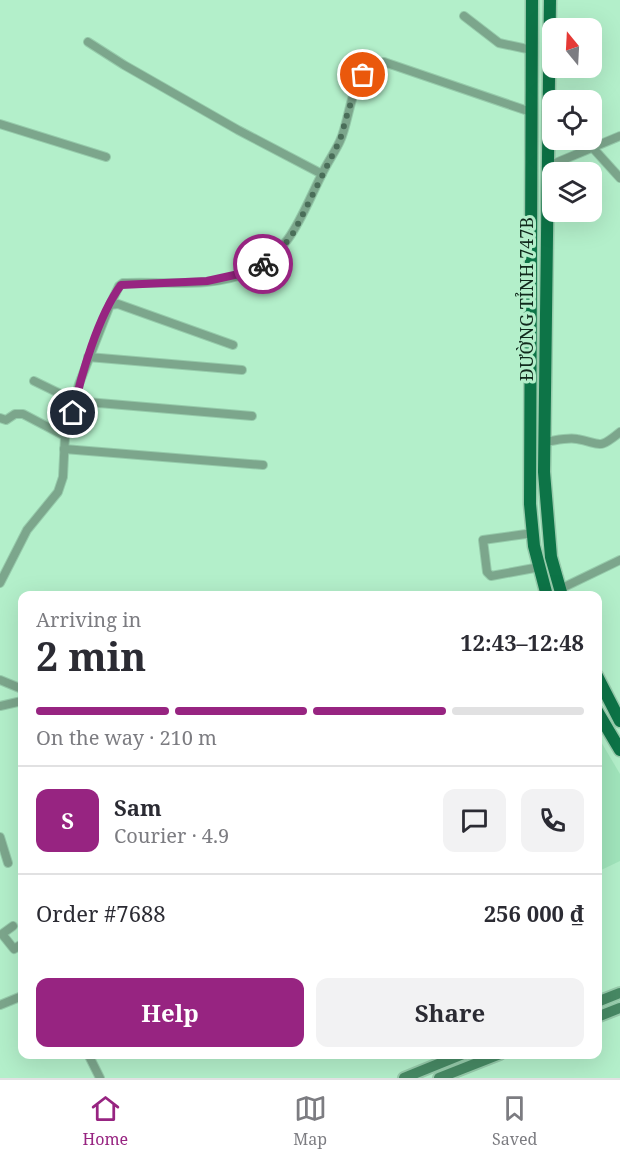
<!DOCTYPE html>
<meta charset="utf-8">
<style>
body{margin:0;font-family:"Noto Serif",serif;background:#f2f2f3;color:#2b2b33;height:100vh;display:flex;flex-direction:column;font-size:22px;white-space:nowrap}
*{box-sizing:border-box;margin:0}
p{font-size:20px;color:#7c7c81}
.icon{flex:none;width:33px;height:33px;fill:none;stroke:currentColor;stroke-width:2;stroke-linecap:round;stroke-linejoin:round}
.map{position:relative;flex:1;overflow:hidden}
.sheet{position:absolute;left:18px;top:591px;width:584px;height:468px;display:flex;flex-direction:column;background:#fff;border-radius:12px;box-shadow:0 6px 24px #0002}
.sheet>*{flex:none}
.needle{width:39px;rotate:342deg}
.controls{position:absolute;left:542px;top:18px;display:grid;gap:12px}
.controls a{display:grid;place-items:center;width:60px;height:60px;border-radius:12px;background:#fff;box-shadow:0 6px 24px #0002;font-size:30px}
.pin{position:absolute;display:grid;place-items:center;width:51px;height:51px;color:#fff;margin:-26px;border:3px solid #fff;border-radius:50%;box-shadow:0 2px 6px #0007}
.courier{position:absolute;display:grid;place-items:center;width:60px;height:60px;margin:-30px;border:4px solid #972481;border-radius:50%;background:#fff;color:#222;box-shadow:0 2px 8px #0007}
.summary em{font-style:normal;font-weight:700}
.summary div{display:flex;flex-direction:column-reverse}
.summary{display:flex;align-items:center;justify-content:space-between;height:102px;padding:0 18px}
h1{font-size:39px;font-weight:700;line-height:45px}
.bar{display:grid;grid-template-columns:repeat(4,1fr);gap:9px 6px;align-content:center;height:72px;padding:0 18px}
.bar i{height:8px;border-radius:4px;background:#e1e1e2}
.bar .active{background:#972481}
.bar p{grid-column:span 4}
.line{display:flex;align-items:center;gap:15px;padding:0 18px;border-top:2px solid #e1e1e2}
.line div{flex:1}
.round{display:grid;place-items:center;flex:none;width:63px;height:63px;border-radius:12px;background:#f2f2f3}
.button{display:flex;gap:12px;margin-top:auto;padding:12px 18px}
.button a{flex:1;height:69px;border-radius:12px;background:#972481;color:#fff;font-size:24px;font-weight:700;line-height:69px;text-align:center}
.button a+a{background:#f2f2f3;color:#2b2b33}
.menu{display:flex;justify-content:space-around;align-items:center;height:84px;border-top:2px solid #e1e1e2;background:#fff;font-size:16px;color:#7c7c81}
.menu a{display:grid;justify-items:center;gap:3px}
.menu .active{color:#972481}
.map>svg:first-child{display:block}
.built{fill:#a0e4bb}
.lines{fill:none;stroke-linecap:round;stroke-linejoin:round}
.minor-casing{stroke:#96cbab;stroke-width:10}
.secondary-casing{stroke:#96cbab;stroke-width:14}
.primary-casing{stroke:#96cbab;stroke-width:15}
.minor{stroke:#7ca68c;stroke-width:8}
.secondary{stroke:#478964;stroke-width:10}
.primary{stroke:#0d7447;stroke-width:12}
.done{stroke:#4a6e59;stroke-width:6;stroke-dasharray:0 10.8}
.route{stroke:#972481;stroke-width:8}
.labels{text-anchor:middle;stroke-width:6;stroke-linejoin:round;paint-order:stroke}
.street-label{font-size:18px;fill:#11291c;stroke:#b3efca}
</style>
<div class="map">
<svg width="620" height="1078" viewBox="0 0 620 1078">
<rect width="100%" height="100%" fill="#b3efca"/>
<polygon class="built" points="597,735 620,774 620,861 597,872"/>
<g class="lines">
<defs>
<g id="minor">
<polyline points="464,16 499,43 532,50"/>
<polyline points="88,42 124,65 238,130 322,174"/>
<polyline points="0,124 106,157"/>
<polyline points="592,147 620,178"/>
<polyline points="546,167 620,136"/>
<path d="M110,305L119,286L123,283C165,281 212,289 251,271C291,252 303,211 322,174C327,163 335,152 340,141C352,115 349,69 384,62L531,112"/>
<polyline points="88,357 242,370"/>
<polyline points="34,381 75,401 252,416"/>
<polyline points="0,418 6,420 15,414 23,414 65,436"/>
<path d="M544,442C554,441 567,437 577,439C601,443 597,451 620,432"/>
<polyline points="64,449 263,465"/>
<polyline points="533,533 483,540 487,572 491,576 540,567"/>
<polyline points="0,583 27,530 58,492 63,477 65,436 79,384 110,305 118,304 233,345"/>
<polyline points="560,589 620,560"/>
<polyline points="0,680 22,689"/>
<polyline points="0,706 22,701"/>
<polyline points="0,837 8,863"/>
<polyline points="13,926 2,934 14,949 22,944"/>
<polyline points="0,1005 22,996"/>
<polyline points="88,1054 100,1078"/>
</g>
<g id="secondary">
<polyline points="597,1002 620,993"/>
<polyline points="597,1017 620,1008"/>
<polyline points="404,1078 463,1054"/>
<polyline points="439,1078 500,1054"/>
</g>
<g id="primary">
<polyline points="532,0 530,504 534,546 547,596"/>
<polyline points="550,0 544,472 551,557 562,596"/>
<polyline points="597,676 620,721"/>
<polyline points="597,711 620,750"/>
</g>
</defs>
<use href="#minor" class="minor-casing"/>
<use href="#secondary" class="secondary-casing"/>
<use href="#primary" class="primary-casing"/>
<use href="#minor" class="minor"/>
<use href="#secondary" class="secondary"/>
<use href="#primary" class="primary"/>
</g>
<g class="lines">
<polyline class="done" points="263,264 282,248 294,232 340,140 349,108 363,75"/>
<path class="route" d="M73,413C81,375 98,316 121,285L207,281L248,272L263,264"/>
</g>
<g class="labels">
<g class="street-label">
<text transform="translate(527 299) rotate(-90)" y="6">ĐƯỜNG TỈNH 747B</text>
</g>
</g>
</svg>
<div class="controls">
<a><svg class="needle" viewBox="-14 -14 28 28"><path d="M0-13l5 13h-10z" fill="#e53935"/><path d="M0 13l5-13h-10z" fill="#7c7c81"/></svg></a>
<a><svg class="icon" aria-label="locate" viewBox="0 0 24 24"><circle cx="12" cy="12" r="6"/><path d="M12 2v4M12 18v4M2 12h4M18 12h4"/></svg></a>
<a><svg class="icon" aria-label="layers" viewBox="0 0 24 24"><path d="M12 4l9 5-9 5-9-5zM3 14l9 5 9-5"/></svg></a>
</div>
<div class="pin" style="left:363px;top:75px;background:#ea580c"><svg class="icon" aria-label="bag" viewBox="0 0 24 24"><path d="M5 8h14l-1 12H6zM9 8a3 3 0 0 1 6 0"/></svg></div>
<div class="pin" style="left:73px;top:413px;background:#1f2937"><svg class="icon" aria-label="home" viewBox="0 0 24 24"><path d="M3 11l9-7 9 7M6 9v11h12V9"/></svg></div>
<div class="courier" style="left:263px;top:264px"><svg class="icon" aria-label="bike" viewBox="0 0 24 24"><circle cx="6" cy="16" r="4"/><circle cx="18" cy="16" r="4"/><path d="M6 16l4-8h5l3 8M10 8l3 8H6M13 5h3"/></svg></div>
<section class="sheet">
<div class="summary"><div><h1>2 min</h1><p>Arriving in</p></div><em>12:43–12:48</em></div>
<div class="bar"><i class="active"></i><i class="active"></i><i class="active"></i><i></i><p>On the way · 210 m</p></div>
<div class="line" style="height:108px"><b class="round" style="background:#972481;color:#fff">S</b><div><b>Sam</b><p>Courier · 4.9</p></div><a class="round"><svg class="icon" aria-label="chat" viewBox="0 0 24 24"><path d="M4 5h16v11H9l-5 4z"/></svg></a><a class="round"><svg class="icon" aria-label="phone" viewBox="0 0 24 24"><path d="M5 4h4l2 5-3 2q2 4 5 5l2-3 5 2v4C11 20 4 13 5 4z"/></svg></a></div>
<div class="line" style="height:78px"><div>Order #7688</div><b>256 000 ₫</b></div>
<div class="button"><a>Help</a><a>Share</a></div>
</section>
</div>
<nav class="menu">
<a class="active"><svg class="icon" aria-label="home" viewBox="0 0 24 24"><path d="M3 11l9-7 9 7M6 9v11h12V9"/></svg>Home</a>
<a><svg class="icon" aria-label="map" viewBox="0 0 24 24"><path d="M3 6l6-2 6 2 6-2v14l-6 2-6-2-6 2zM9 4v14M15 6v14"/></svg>Map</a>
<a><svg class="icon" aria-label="saved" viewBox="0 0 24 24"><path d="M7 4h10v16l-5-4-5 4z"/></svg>Saved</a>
</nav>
